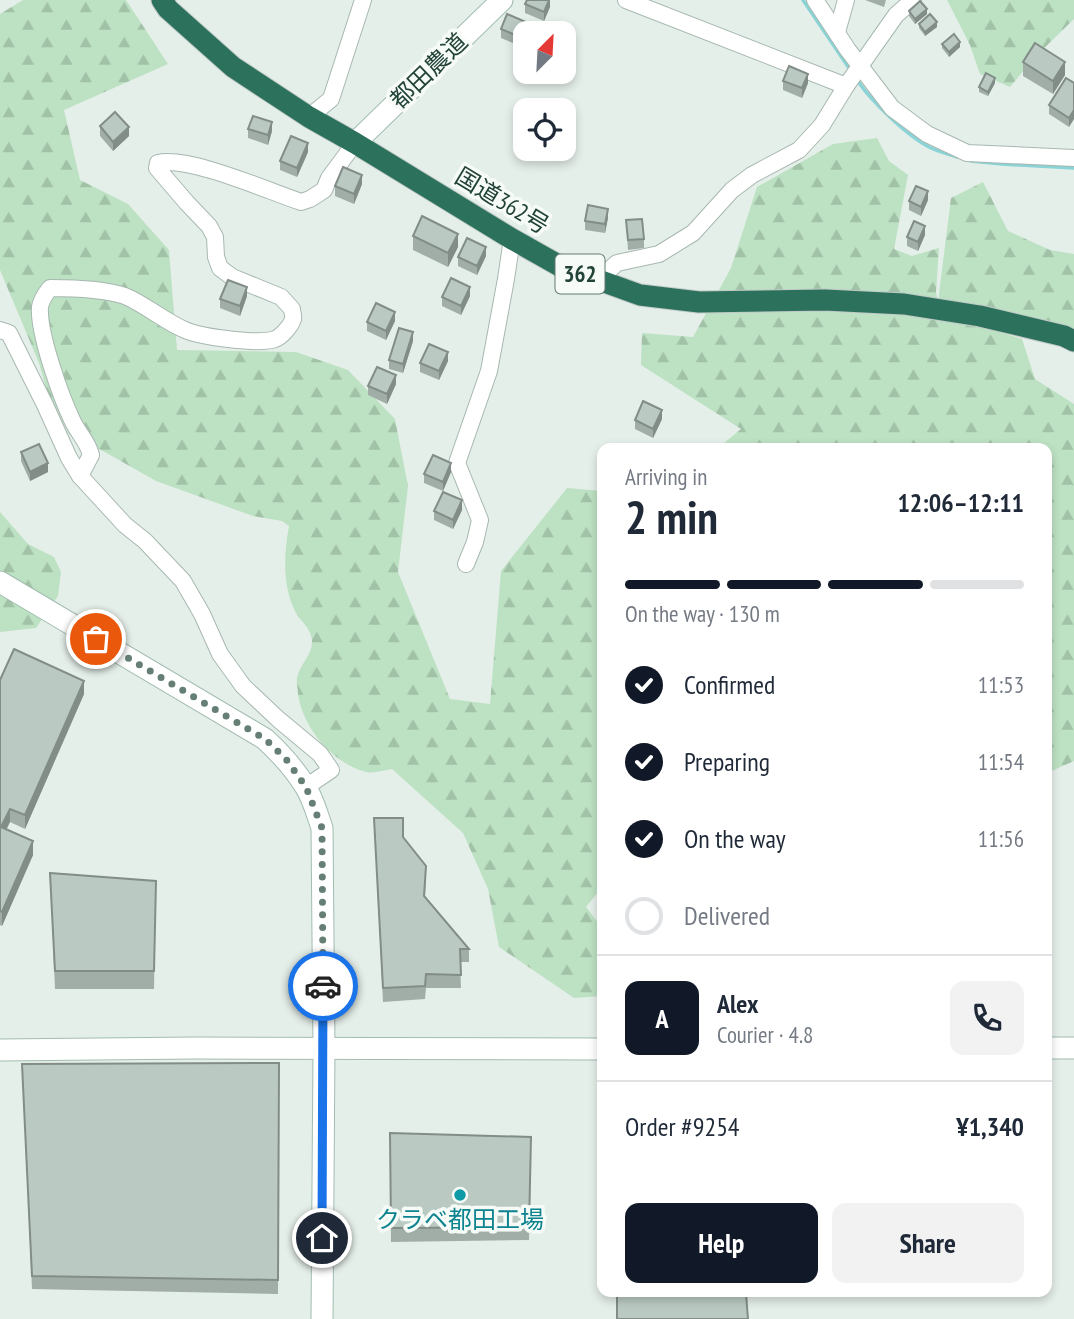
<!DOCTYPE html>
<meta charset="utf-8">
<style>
body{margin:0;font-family:"PT Sans Narrow","Noto Sans JP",sans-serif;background:#f2f2f3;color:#1f2937;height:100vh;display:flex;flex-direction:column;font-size:26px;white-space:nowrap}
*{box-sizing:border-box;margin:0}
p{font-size:23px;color:#747a83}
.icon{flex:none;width:38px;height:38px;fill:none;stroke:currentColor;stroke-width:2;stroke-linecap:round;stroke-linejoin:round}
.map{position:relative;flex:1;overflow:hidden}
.panel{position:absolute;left:597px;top:443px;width:455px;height:854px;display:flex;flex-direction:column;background:#fff;border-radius:14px;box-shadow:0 4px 10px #0003}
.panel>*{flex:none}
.needle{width:46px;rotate:24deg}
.controls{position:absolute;left:513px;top:21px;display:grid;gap:14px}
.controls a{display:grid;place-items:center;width:63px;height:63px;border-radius:14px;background:#fff;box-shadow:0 4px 10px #0003;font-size:35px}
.pin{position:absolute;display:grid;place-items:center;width:60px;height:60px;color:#fff;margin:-30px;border:4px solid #fff;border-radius:50%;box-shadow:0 2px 7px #0007}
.courier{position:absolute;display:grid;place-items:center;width:70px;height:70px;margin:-35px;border:5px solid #1a73e8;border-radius:50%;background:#fff;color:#222;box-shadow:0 2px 9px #0007}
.summary em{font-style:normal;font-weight:700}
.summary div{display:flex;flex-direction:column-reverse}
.summary{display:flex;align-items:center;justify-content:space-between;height:119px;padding:0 28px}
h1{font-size:46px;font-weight:700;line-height:52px}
.bar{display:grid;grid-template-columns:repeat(4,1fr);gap:10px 7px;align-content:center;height:84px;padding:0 28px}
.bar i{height:9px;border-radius:5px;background:#e0e1e3}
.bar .selected{background:#111827}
.bar p{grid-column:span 4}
.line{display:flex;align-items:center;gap:18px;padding:0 28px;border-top:2px solid #e0e1e3}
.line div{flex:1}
.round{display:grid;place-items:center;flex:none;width:74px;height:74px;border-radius:14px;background:#f2f2f3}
ol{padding:0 28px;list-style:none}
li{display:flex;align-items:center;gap:21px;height:77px}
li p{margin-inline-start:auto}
li .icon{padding:7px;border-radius:50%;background:#111827;color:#fff;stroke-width:4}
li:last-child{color:#747a83}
li i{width:38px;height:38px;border:4px solid #e0e1e3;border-radius:50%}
.cta{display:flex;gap:14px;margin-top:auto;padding:14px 28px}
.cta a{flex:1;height:80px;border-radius:14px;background:#111827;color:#fff;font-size:28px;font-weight:700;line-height:80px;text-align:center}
.cta a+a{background:#f2f2f3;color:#1f2937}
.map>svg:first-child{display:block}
.forest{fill:url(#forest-firs)}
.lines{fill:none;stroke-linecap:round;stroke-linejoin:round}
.stream{stroke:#8ad3d7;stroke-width:3.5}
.street-casing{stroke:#a7b8b0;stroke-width:18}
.secondary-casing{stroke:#a2bcb0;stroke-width:23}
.highway-casing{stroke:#c1cac7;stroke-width:23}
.street{stroke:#fff;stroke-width:16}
.secondary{stroke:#fff;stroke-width:21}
.highway{stroke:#2b715c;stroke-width:21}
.wall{fill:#a0aea7}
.shaded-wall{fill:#828d88}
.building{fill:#bacac2;stroke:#828d88;stroke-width:2}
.done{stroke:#667f75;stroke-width:7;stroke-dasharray:0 12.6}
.route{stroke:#1a73e8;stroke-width:9}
.culture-dot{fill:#0f9aa8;stroke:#f6fbf8;stroke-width:2.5}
.labels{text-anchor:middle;stroke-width:7;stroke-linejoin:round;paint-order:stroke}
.shield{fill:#f6fbf8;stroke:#627a71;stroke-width:2}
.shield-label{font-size:23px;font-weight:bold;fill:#224337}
.street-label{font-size:24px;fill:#224337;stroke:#f6fbf8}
.culture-label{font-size:24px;fill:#0d838f;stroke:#f6fbf8}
</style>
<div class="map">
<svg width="1074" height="1319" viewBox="0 0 1074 1319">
<defs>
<pattern id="forest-firs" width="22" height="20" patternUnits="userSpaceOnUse" patternTransform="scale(1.75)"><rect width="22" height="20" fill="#bde1c3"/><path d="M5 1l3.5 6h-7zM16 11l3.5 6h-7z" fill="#a2c2a8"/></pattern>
</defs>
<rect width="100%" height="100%" fill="#e5efe9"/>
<g class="forest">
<path d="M23,0H126L168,64L64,110L80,180L128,204L169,250L177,350L296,352L348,370L395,419L408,486L398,572L450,699L490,704L501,571L567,488L602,491V887L586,907L602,928V996L574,998L499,947L488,889L463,833L392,769C384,770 374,774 366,772C332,763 303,728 298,694C298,689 296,683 297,678C300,662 318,651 310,633C307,625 299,619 295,611C282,584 284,554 289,526L282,521L253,516L156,481L103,451L69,434L46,388L39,363L0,270V14Z"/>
<polygon points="947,0 1074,0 1074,19 1035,57 1010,87 980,74 970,45"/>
<polygon points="877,138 889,161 908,175 894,249 912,256 939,248 936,292 938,302 951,198 983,182 1008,231 1050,250 1074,254 1074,335 976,325 1022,339 1035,379 1074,404 1074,761 1047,773 1046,448 718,448 741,429 641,365 642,333 693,337 731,268 757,187 833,144"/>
<polygon points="0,512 28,544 54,557 61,572 58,596 36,628 0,632"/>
</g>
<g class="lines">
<g class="stream">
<polyline points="803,0 851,71"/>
<path d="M857,80C872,102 907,136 931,148C939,152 949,154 957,157"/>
<polyline points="971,161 1002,164 1074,168"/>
</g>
<defs>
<g id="street">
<polyline points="626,0 846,86"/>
<polyline points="815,0 848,50 892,108 927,134 967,153 1074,158"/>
<polyline points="837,32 846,0"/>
<polyline points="309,117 331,99 363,0"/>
<polyline points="598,280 617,263 659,254 693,233 732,190 752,175 799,150 822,125 846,86 896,15 913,0"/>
<polyline points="0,330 9,333 45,405 69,458 80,476 125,525 145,541 183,581 202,614 220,654 243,686 278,719 320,754 331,770 306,787"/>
<path d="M80,476L91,455C88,442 79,434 73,422C61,397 38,333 40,307C41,300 46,293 50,288C72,288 104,289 125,296C146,305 164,321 185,330C201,337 260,345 275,339C281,337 291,326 293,319C294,316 292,312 292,309L281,297L232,277L220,268L216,257L215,237L209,226L187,203L157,168L158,163C190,156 268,191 301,202L310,199L324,190L329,178L355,143"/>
<polyline points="466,564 475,542 480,520 457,463 489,371 506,279 512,239"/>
</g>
<g id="secondary">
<polyline points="355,143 502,0"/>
<path d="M0,582L265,739C280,753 294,768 305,786C313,798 317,814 322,828L324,1049L322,1319"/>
<polyline points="1046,1048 1074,1048"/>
<polyline points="0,1050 195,1048 602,1049"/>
</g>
<polyline id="highway" points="162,0 168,9 233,67 309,117 355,143 512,239 560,266 640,295 699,302 825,300 904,304 980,316 1064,336 1074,341"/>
</defs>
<use href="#street" class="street-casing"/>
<use href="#secondary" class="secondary-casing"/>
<use href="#highway" class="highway-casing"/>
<use href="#street" class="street"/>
<use href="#secondary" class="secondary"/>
<use href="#highway" class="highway"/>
</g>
<g class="wall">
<polygon points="550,0 550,7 544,21 525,13 525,4"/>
<polygon points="865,0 886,0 884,7"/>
<polygon points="909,11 927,14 915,24 909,16"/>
<polygon points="919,24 937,27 925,36 919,28"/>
<polygon points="501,29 526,31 520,46 501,38"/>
<polygon points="942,44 960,47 949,57 942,48"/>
<polygon points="1023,62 1065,75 1053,94 1023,76"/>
<polygon points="783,81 808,83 802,98 783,90"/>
<polygon points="995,83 988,96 979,92 979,87"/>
<polygon points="1074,83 1069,127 1049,114 1049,105"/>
<polygon points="100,126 129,136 113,151 100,136"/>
<polygon points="248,129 272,131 268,145 248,138"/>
<polygon points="308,152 297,177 280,170 280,161"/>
<polygon points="362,184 354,204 335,196 335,186"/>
<polygon points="928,200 921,216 909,210 909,201"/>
<polygon points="608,218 605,233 585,230 585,221"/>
<polygon points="626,220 644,239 644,248 628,250"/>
<polygon points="925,235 918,251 907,246 907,237"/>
<polygon points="413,236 458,247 448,267 413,250"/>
<polygon points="486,256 477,275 458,266 458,257"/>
<polygon points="247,296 240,316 220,308 220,299"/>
<polygon points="470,296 461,315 442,306 442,297"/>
<polygon points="395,321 386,340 367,331 367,322"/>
<polygon points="413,341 403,373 389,369 389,360"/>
<polygon points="448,361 439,380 420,372 420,363"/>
<polygon points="396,384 387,404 368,395 368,386"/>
<polygon points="662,419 653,438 635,429 635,420"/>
<polygon points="21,452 48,472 30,481 21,461"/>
<polygon points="451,472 443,491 424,483 424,474"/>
<polygon points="462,510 453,529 434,520 434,511"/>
<polygon points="0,680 84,694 25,829 10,822 6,829 33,855 2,926 0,925"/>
<polygon points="374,818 403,837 426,880 425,897 469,949 469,962 460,962 461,988 426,988 425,999 383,1002"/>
<polygon points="50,873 156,881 154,989 55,989"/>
<polygon points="279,1063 278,1294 32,1289 22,1064"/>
<polygon points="390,1133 531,1137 529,1240 391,1242"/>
</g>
<g class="shaded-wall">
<polygon points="549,0 550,0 550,7 544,21 544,12"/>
<polygon points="927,9 927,14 915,24 915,19"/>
<polygon points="526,22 526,31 520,46 520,37"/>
<polygon points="937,22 937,27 925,36 925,32"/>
<polygon points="960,42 960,47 949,57 949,52"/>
<polygon points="1065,62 1065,75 1053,94 1053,81"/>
<polygon points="808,74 808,83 802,98 802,88"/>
<polygon points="995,78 995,83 988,96 988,92"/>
<polygon points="1074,110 1074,119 1069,127 1069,118"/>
<polygon points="272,122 272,131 268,145 268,135"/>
<polygon points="129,127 129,136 113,151 113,142"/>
<polygon points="308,143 308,152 297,177 297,168"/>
<polygon points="362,175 362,184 354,204 354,194"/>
<polygon points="928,191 928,200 921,216 921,207"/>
<polygon points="608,209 608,218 605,233 605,224"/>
<polygon points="925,226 925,235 918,251 918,242"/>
<polygon points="458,234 458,247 448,267 448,253"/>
<polygon points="486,247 486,256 477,275 477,266"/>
<polygon points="247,287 247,296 240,316 240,306"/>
<polygon points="470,287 470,296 461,315 461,306"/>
<polygon points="395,312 395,321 386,340 386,331"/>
<polygon points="413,332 413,341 403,373 403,364"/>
<polygon points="448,352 448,361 439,380 439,371"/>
<polygon points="396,375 396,384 387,404 387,394"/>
<polygon points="662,410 662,419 653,438 653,429"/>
<polygon points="48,463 48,472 30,481 30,472"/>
<polygon points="451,463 451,472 443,491 443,482"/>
<polygon points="462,500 462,510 453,529 453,520"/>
<polygon points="84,681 84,694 25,829 25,815"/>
<polygon points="10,809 10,822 1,841 1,827"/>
<polygon points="33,841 33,855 2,926 2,912"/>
</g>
<g class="building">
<polygon points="527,0 549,0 544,12 525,4"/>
<polygon points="920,1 927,9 915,19 909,11"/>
<polygon points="507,14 526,22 520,37 501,29"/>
<polygon points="930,14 937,22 925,32 919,24"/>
<polygon points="954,34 960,42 949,52 942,44"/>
<polygon points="1035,43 1065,62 1053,81 1023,62"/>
<polygon points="789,66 808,74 802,88 783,81"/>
<polygon points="986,73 995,78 988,92 979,87"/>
<polygon points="1066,78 1074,83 1074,110 1069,118 1049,105"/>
<polygon points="115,112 129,127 113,142 100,126"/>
<polygon points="253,116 272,122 268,135 248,129"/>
<polygon points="291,136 308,143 297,168 280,161"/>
<polygon points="343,167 362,175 354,194 335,186"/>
<polygon points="916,186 928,191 921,207 909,201"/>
<polygon points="588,205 608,209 605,224 585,221"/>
<polygon points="422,216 458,234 448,253 413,236"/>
<polygon points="642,219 644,239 628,240 626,220"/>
<polygon points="914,221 925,226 918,242 907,237"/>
<polygon points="467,238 486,247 477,266 458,257"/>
<polygon points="451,278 470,287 461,306 442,297"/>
<polygon points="228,280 247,287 240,306 220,299"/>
<polygon points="376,303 395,312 386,331 367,322"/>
<polygon points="399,328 413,332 403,364 389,360"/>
<polygon points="429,344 448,352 439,371 420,363"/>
<polygon points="377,367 396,375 387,394 368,386"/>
<polygon points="643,401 662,410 653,429 635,420"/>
<polygon points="39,444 48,463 30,472 21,452"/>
<polygon points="433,455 451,463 443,482 424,474"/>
<polygon points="443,492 462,500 453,520 434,511"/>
<polygon points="14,649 84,681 25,815 10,809 1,827 33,841 2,912 0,911 0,680"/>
<polygon points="374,818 403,818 403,837 426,866 424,896 469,949 460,949 461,975 426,974 425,986 383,988"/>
<polygon points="50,873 156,881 154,971 55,971"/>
<polygon points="279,1063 278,1280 32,1276 22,1064"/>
<polygon points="390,1133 531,1137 529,1227 391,1228"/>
<polygon points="617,1292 684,1292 686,1294 746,1293 748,1319 617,1319"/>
</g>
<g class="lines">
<polyline class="done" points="96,639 265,739 286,759 306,787 322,828 323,986"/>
<polyline class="route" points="322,1238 323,986"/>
</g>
<circle class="culture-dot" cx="460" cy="1195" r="7"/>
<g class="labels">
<rect class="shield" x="555.5" y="254.5" width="49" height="39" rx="5"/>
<g class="shield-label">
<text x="580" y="282">362</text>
</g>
<g class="street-label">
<text transform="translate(429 71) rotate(-44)" y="8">都田農道</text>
<text transform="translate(502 201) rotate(31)" y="8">国道362号</text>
</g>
<g class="culture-label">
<text x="460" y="1228">クラベ都田工場</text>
</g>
</g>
</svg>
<div class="controls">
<a><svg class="needle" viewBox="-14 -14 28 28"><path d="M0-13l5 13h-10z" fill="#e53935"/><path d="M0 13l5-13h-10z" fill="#747a83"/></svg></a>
<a><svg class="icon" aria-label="locate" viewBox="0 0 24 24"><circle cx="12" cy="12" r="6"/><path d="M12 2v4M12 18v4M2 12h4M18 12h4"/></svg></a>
</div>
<div class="pin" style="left:96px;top:639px;background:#ea580c"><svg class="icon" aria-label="bag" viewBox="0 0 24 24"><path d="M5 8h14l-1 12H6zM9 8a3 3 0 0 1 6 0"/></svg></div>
<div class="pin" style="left:322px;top:1238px;background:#1f2937"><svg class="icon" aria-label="home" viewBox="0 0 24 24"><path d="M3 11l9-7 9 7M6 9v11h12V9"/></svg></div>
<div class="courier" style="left:323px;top:986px"><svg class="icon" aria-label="car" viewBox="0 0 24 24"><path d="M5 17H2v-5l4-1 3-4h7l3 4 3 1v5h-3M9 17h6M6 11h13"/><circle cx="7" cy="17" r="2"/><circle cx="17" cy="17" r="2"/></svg></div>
<section class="panel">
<div class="summary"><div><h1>2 min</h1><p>Arriving in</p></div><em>12:06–12:11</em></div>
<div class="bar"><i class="selected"></i><i class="selected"></i><i class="selected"></i><i></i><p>On the way · 130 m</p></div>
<ol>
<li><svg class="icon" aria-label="check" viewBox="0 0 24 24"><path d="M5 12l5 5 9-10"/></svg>Confirmed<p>11:53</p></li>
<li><svg class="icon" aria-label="check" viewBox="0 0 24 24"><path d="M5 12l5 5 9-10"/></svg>Preparing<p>11:54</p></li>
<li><svg class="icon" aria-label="check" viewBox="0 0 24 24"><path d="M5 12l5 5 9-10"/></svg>On the way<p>11:56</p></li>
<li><i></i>Delivered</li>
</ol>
<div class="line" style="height:126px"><b class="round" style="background:#111827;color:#fff">A</b><div><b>Alex</b><p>Courier · 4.8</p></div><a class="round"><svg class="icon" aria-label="phone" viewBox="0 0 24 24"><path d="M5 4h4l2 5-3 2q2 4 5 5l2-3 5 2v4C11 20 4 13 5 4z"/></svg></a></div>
<div class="line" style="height:91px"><div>Order #9254</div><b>¥1,340</b></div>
<div class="cta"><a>Help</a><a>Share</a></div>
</section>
</div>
